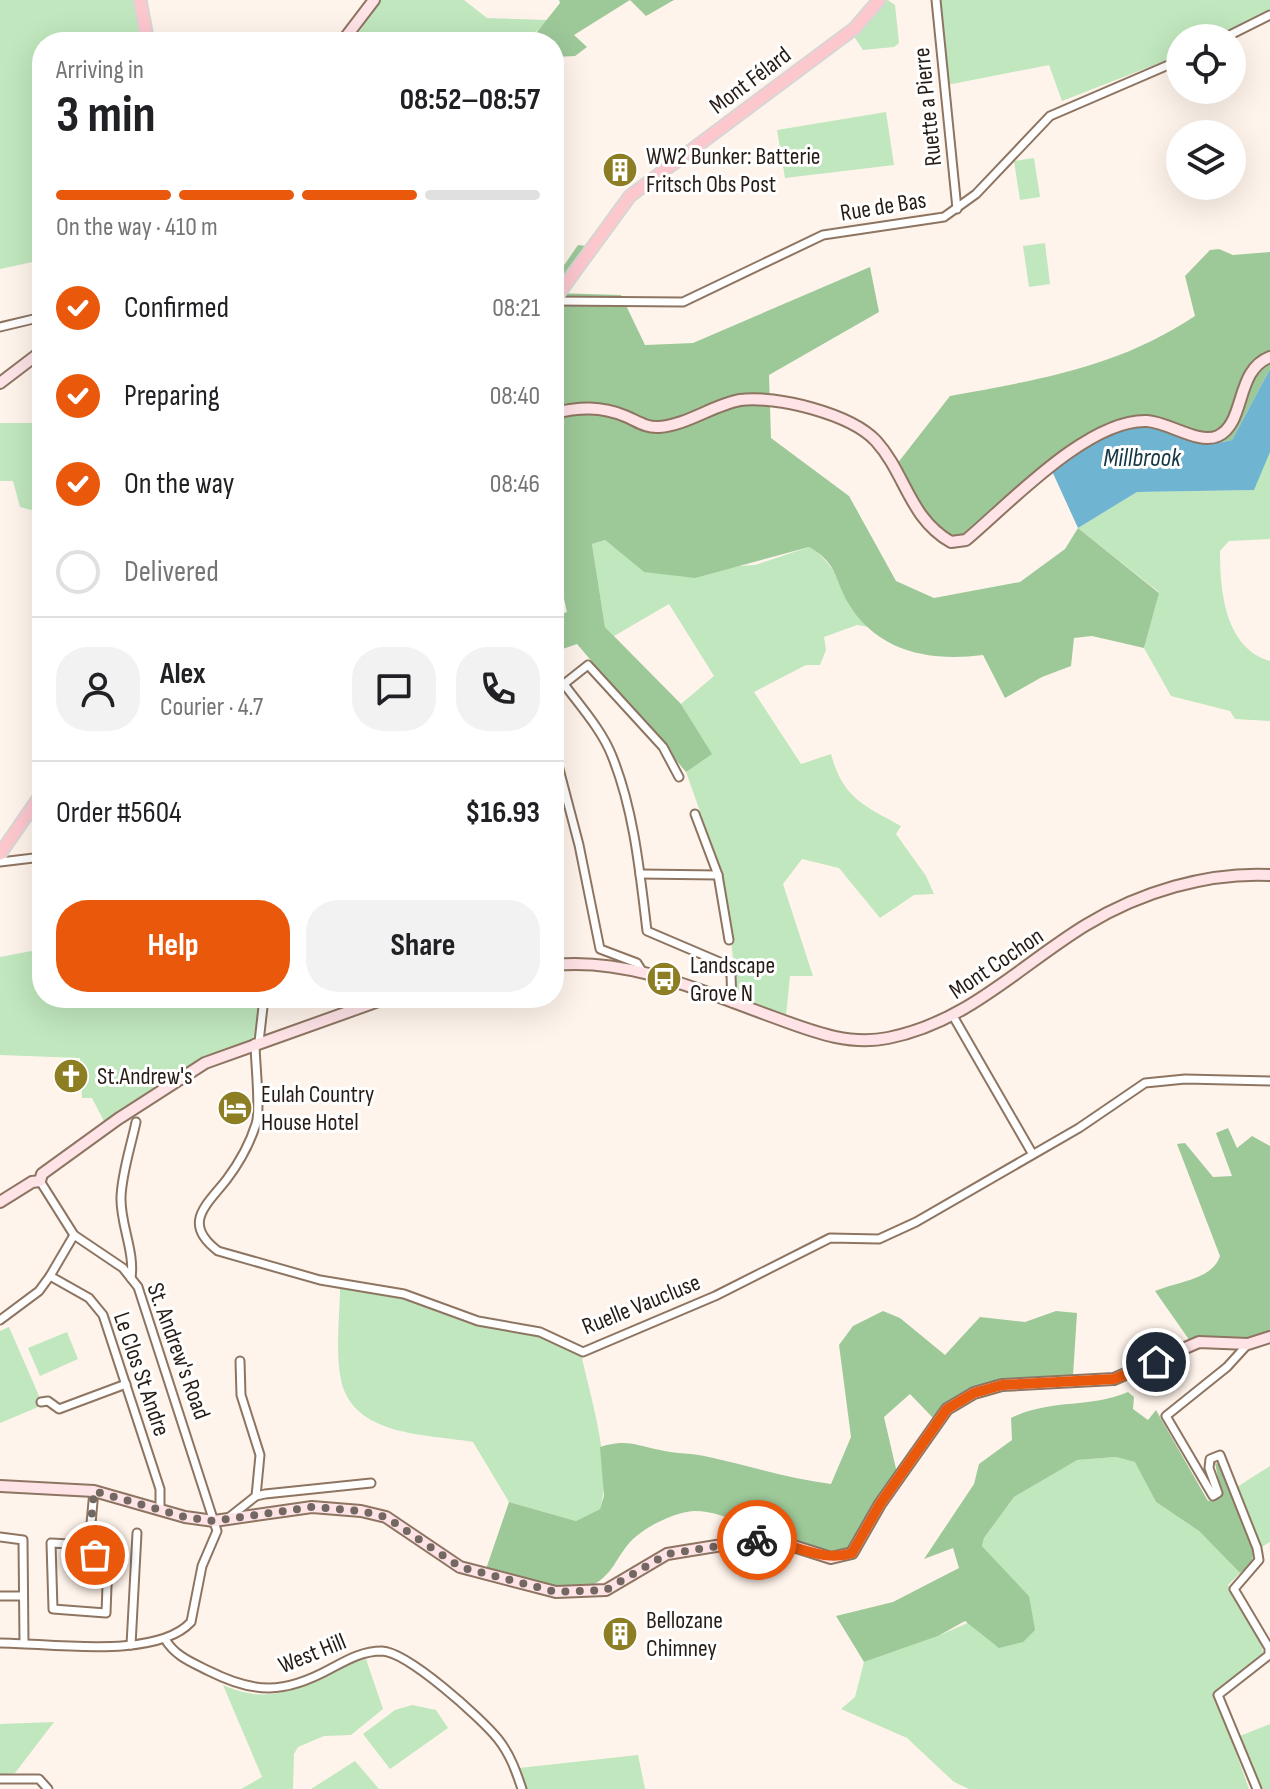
<!DOCTYPE html>
<meta charset="utf-8">
<style>
body{margin:0;font-family:"Sofia Sans Condensed",sans-serif;background:#f2f2f2;color:#202124;height:100vh;display:flex;flex-direction:column;font-size:30px;white-space:nowrap}
*{box-sizing:border-box;margin:0}
p{font-size:26px;color:#757577}
.icon{flex:none;width:44px;height:44px;fill:none;stroke:currentColor;stroke-width:2;stroke-linecap:round;stroke-linejoin:round}
.map{position:relative;flex:1;overflow:hidden}
.sheet{position:absolute;left:32px;top:32px;width:532px;height:976px;display:flex;flex-direction:column;background:#fff;border-radius:32px;box-shadow:0 8px 32px #0002}
.sheet>*{flex:none}
.controls{position:absolute;left:1166px;top:24px;display:grid;gap:16px}
.controls a{display:grid;place-items:center;width:80px;height:80px;border-radius:50%;background:#fff;box-shadow:0 8px 32px #0002;font-size:40px}
.pin{position:absolute;display:grid;place-items:center;width:68px;height:68px;color:#fff;margin:-34px;border:4px solid #fff;border-radius:50%;box-shadow:0 2px 8px #0007}
.courier{position:absolute;display:grid;place-items:center;width:80px;height:80px;margin:-40px;border:6px solid #ea580c;border-radius:50%;background:#fff;color:#222;box-shadow:0 2px 10px #0007}
.head em{font-style:normal;font-weight:700}
.head div{display:flex;flex-direction:column-reverse}
.head{display:flex;align-items:center;justify-content:space-between;height:136px;padding:0 24px}
h1{font-size:52px;font-weight:700;line-height:60px}
.bar{display:grid;grid-template-columns:repeat(4,1fr);gap:12px 8px;align-content:center;height:96px;padding:0 24px}
.bar i{height:10px;border-radius:6px;background:#e0e0e0}
.bar .on{background:#ea580c}
.bar p{grid-column:span 4}
.line{display:flex;align-items:center;gap:20px;padding:0 24px;border-top:2px solid #e0e0e0}
.line div{flex:1}
.round{display:grid;place-items:center;flex:none;width:84px;height:84px;border-radius:32px;background:#f2f2f2}
ol{padding:0 24px;list-style:none}
li{display:flex;align-items:center;gap:24px;height:88px}
li p{margin-inline-start:auto}
li .icon{padding:8px;border-radius:50%;background:#ea580c;color:#fff;stroke-width:4}
li:last-child{color:#757577}
li i{width:44px;height:44px;border:4px solid #e0e0e0;border-radius:50%}
.button{display:flex;gap:16px;margin-top:auto;padding:16px 24px}
.button a{flex:1;height:92px;border-radius:32px;background:#ea580c;color:#fff;font-size:32px;font-weight:700;line-height:92px;text-align:center}
.button a+a{background:#f2f2f2;color:#202124}
.map>svg:first-child{display:block}
.green{fill:#c0e7bd}
.forest{fill:#9dc999}
.water{fill:#6fb4d1}
.lines{fill:none;stroke-linecap:round;stroke-linejoin:round}
.street-casing{stroke:#8e7562;stroke-width:11}
.secondary-casing{stroke:#8e7562;stroke-width:14}
.primary-casing{stroke:#d8d6d5;stroke-width:15}
.street{stroke:#fff;stroke-width:7}
.secondary{stroke:#fee3e7;stroke-width:10}
.primary{stroke:#fdc7ce;stroke-width:11}
.done{stroke:#736861;stroke-width:8;stroke-dasharray:0 14.4}
.route{stroke:#ea580c;stroke-width:10}
.labels{text-anchor:middle;stroke-width:6;stroke-linejoin:round;paint-order:stroke}
.street-label{font-size:24px;fill:#271d16;stroke:#fff}
.poi-label{font-size:24px;fill:#271d16;stroke:#fff;text-anchor:start}
.water-label{font-size:26px;font-style:italic;fill:#153643;stroke:#fff}
</style>
<div class="map">
<svg width="1270" height="1789" viewBox="0 0 1270 1789">
<rect width="100%" height="100%" fill="#fff4eb"/>
<g class="green">
<polygon points="0,0 136,0 145,42 42,42 42,260 0,269"/>
<path d="M381,0H464L487,18L547,20C525,48 510,42 476,42L475,35C438,41 402,42 367,42L359,32Z"/>
<polygon points="888,0 895,5 899,43 894,47 863,50 853,35 884,1"/>
<polygon points="939,0 1270,0 1270,11 1215,38 1180,38 1180,55 1062,101 1049,65 947,85"/>
<polygon points="886,112 894,165 785,178 777,130"/>
<polygon points="1034,158 1040,197 1020,200 1014,161"/>
<polygon points="1045,243 1050,284 1029,287 1023,246"/>
<polygon points="0,423 42,423 42,513 20,507 13,481 0,481"/>
<path d="M1270,450V539L1229,541L1220,551C1220,591 1225,648 1270,661V721L1235,719L1230,711L1171,696L1144,648L1159,592L1078,528L1137,492L1252,490Z"/>
<path d="M605,540L644,572L755,565L809,547C841,565 843,603 869,627L857,625L824,637L826,650L820,665H806L754,692L801,764L831,754C843,798 863,805 901,826L896,834L926,876L934,894L914,895L880,918L839,868L802,859L783,884L813,976H790L786,1016L738,999L723,876L686,772L707,747L681,704L714,676L669,604L614,636L605,627L592,544Z"/>
<polygon points="42,949 42,998 261,998 256,1038 203,1058 105,1123 92,1098 82,1098 80,1058 0,1055 0,957"/>
<path d="M340,1286L404,1296L482,1326L539,1335L581,1354C590,1395 613,1468 600,1509L576,1521L509,1502L473,1442C428,1434 353,1437 341,1380C335,1351 340,1315 340,1286Z"/>
<polygon points="9,1327 43,1405 0,1423 0,1331"/>
<polygon points="67,1332 78,1359 40,1376 28,1348"/>
<polygon points="1116,1457 1136,1462 1156,1502 1199,1531 1240,1573 1228,1585 1261,1641 1263,1654 1256,1663 1215,1693 1249,1789 969,1789 954,1782 907,1738 841,1709 855,1697 864,1662 938,1636 1029,1596 982,1546 984,1538 1014,1497 1076,1460"/>
<polygon points="1270,1466 1270,1542 1260,1548 1237,1487"/>
<path d="M366,1659L383,1709L351,1735L324,1736L298,1747L294,1754L293,1789H241L262,1777L223,1685C283,1712 312,1674 366,1659Z"/>
<polygon points="412,1705 436,1710 448,1728 390,1769 363,1734 395,1710"/>
<polygon points="54,1722 15,1773 0,1775 0,1724"/>
<polygon points="1270,1724 1270,1789 1260,1789 1240,1736"/>
<polygon points="638,1755 645,1789 525,1789 519,1768"/>
<polygon points="355,1761 379,1789 311,1789"/>
</g>
<g class="forest">
<polygon points="559,0 674,0 646,16 630,0 574,35 587,47 575,56 556,57 554,76 554,42 521,42 533,37 560,3"/>
<path d="M578,245L586,246L555,293L621,295L645,345L693,343L870,267L879,312L769,375L771,438L849,496L896,581L934,598L1020,582L1065,549L1078,528L1159,593L1144,648L1092,636L1074,638L1071,666L1042,677L1005,698L983,655C930,662 876,652 847,601C834,577 837,563 809,547L695,578L644,572L605,540L592,544L605,627L681,704L712,754L686,772L577,644L554,652V617L567,612L554,553V280Z"/>
<path d="M1219,249L1233,255L1270,252V369L1232,440L1213,444L1149,421L1080,445L966,540L951,542L931,531L893,469L950,396C1041,379 1116,368 1195,316L1185,276L1210,250Z"/>
<path d="M1228,1128L1237,1148L1252,1136L1270,1146V1330C1246,1347 1216,1329 1190,1341L1155,1291C1179,1281 1212,1280 1220,1256L1177,1144L1185,1143L1213,1177L1232,1176L1216,1133Z"/>
<path d="M883,1311L900,1318L945,1355L980,1317L1025,1322L1056,1311L1077,1313L1073,1376C1027,1378 960,1373 934,1419L910,1394L884,1417L897,1473L847,1550C802,1564 739,1510 694,1511C675,1512 647,1526 633,1539C614,1558 612,1582 582,1588C551,1593 514,1578 485,1572L509,1502L576,1521L600,1509L604,1496L600,1447C627,1439 634,1445 660,1450C676,1454 693,1453 709,1457C750,1466 789,1479 831,1484L851,1437L839,1345L853,1326Z"/>
<path d="M1128,1392L1134,1397L1133,1409L1148,1420L1156,1410L1208,1501L1222,1497L1215,1463L1219,1464L1252,1547C1255,1560 1251,1565 1240,1573L1199,1531L1156,1502L1135,1462L1116,1457L1077,1460L1014,1497L984,1538L982,1546L1029,1596L1035,1630L1023,1642L999,1648L965,1621L938,1636L864,1662L836,1616L893,1602L959,1568L953,1548L924,1559L974,1484L979,1464L1012,1440L1011,1418C1052,1398 1088,1409 1128,1392Z"/>
</g>
<polygon class="water" points="1270,369 1270,452 1254,490 1137,492 1078,528 1052,471 1084,443 1148,421 1213,444 1232,440"/>
<g class="lines">
<defs>
<g id="street">
<polyline points="936,0 957,209"/>
<polyline points="348,34 359,42"/>
<polyline points="1224,38 1270,15"/>
<polyline points="395,42 409,42"/>
<polyline points="431,42 450,39 458,42"/>
<polyline points="554,301 683,302 823,235 944,217 976,194 1050,116 1180,60"/>
<polyline points="0,327 42,317"/>
<polyline points="554,750 579,845 600,949 637,963 642,971"/>
<path d="M679,777L663,747L588,665L564,684C580,706 602,730 612,756C634,810 640,873 647,931L722,963L731,975L732,1003"/>
<polyline points="695,814 718,875 729,940"/>
<polyline points="0,862 42,857"/>
<polyline points="640,874 718,875"/>
<polyline points="953,1016 1032,1153"/>
<polyline points="259,1042 264,998"/>
<path d="M255,1043C255,1062 261,1110 256,1124C250,1143 239,1163 227,1179C207,1205 181,1223 218,1251L320,1280L404,1294L478,1321L540,1332L583,1352L715,1296L830,1238L879,1239L916,1222L1079,1128L1145,1083L1185,1079L1270,1081"/>
<polyline points="74,1235 50,1276 89,1298 103,1315 160,1489 160,1509"/>
<path d="M131,1278C135,1251 120,1224 121,1197C122,1172 131,1146 136,1122"/>
<polyline points="0,1320 39,1291 50,1276"/>
<polyline points="1248,1344 1227,1367 1166,1416 1213,1496 1218,1493 1209,1468 1210,1459 1220,1455 1257,1548 1259,1560 1234,1589 1269,1648 1269,1655 1218,1695 1257,1789"/>
<polyline points="240,1361 241,1395 260,1455 256,1496"/>
<polyline points="41,1402 48,1401 59,1409 126,1384"/>
<polyline points="227,1519 256,1496 265,1494 371,1483"/>
<polyline points="0,1537 23,1540 24,1643"/>
<polyline points="89,1545 51,1543 53,1609 106,1613 108,1559 95,1555 89,1545 94,1491"/>
<polyline points="0,1596 22,1596"/>
<path d="M165,1639C175,1656 191,1662 209,1671C255,1694 284,1694 330,1669C347,1660 362,1651 382,1651C408,1652 481,1718 498,1739C510,1754 516,1771 522,1789"/>
<path d="M0,1643C50,1643 156,1660 191,1622L202,1566L217,1531L138,1287L123,1268L74,1235L40,1181"/>
<polyline points="131,1645 137,1533"/>
<polyline points="0,1779 39,1779 48,1789"/>
</g>
<g id="secondary">
<polyline points="342,42 374,0"/>
<polyline points="0,383 42,351"/>
<path d="M554,413C579,407 601,406 625,416C637,421 646,428 659,427C687,425 713,405 740,400C776,395 851,414 876,441C906,474 909,518 951,542L966,540C1010,503 1088,419 1147,421C1168,422 1199,445 1218,436C1246,423 1235,370 1270,357"/>
<path d="M554,965C630,957 706,993 776,1018C812,1031 848,1046 888,1038C968,1022 1019,966 1086,925C1140,892 1207,872 1270,875"/>
<polyline points="0,1202 32,1182 40,1181 42,1174 118,1119 205,1063 387,998"/>
<polyline points="0,1486 94,1491 185,1517 214,1521 312,1507 361,1511 386,1517 460,1567 556,1592 606,1590 667,1554 753,1540 787,1544 831,1558 852,1553 880,1504 947,1409 974,1393 1002,1385 1114,1379 1199,1342 1248,1344 1270,1337"/>
</g>
<g id="primary">
<polyline points="140,0 148,42"/>
<polyline points="554,300 630,196 855,28 879,0"/>
<polyline points="0,854 42,793"/>
</g>
</defs>
<use href="#street" class="street-casing"/>
<use href="#secondary" class="secondary-casing"/>
<use href="#primary" class="primary-casing"/>
<use href="#street" class="street"/>
<use href="#secondary" class="secondary"/>
<use href="#primary" class="primary"/>
</g>
<g class="lines">
<polyline class="done" points="95,1555 89,1545 94,1491 185,1517 214,1521 312,1507 361,1511 386,1517 460,1567 556,1592 606,1590 667,1554 757,1540"/>
<path class="route" d="M757,1540C790,1540 820,1564 852,1553L880,1504L947,1409L974,1393L1002,1385L1114,1379L1156,1362"/>
</g>
<defs>
<symbol id="building-disc" viewBox="-11 -11 22 22"><circle r="9.5" fill="#8d7d23" stroke="#fff"/><path d="M-4-6H4V6H1V3H-1V6H-4ZM-2.5-4.3h1.7v1.8h-1.7ZM.8-4.3h1.7v1.8H.8ZM-2.5-1h1.7V.8h-1.7ZM.8-1h1.7V.8H.8Z" fill="#fff"/></symbol>
<symbol id="bus-disc" viewBox="-11 -11 22 22"><circle r="9.5" fill="#8d7d23" stroke="#fff"/><path d="M-5-6H5V4H4V6H2V4H-2V6H-4V4H-5ZM-3.5-4V0h7V-4ZM-3.5 1.2v1.5H-2V1.2ZM2 1.2v1.5H3.5V1.2Z" fill="#fff"/></symbol>
<symbol id="church-disc" viewBox="-11 -11 22 22"><circle r="9.5" fill="#8d7d23" stroke="#fff"/><path d="M-1.2-6h2.4v3.5h3.3v2.4h-3.3V6h-2.4V-.1h-3.3v-2.4h3.3Z" fill="#fff"/></symbol>
<symbol id="hotel-disc" viewBox="-11 -11 22 22"><circle r="9.5" fill="#8d7d23" stroke="#fff"/><path d="M-6-4.5h1.5V1H6V5H4.5V3h-9V5H-6ZM-4 0a1.8 1.8 0 1 1 3.6 0ZM.5 0V-2.5h3Q6-2.5 6 0Z" fill="#fff"/></symbol>
</defs>
<g fill-rule="evenodd">
<use href="#building-disc" x="600" y="150" width="40" height="40"/>
<use href="#bus-disc" x="644" y="959" width="40" height="40"/>
<use href="#church-disc" x="51" y="1056" width="40" height="40"/>
<use href="#hotel-disc" x="215" y="1088" width="40" height="40"/>
<use href="#building-disc" x="600" y="1614" width="40" height="40"/>
</g>
<g class="labels">
<g class="street-label">
<text transform="translate(750 80) rotate(-37)" y="8">Mont Félard</text>
<text transform="translate(927 107) rotate(-96)" y="8">Ruette a Pierre</text>
<text transform="translate(883 206) rotate(-9)" y="8">Rue de Bas</text>
<text transform="translate(996 963) rotate(-34)" y="8">Mont Cochon</text>
<text transform="translate(641 1304) rotate(-22)" y="8">Ruelle Vaucluse</text>
<text transform="translate(179 1351) rotate(70)" y="8">St. Andrew's Road</text>
<text transform="translate(142 1374) rotate(71)" y="8">Le Clos St Andre</text>
<text transform="translate(312 1653) rotate(-22)" y="8">West Hill</text>
</g>
<g class="poi-label">
<text x="646" y="164">WW2 Bunker: Batterie<tspan x="646" dy="28">Fritsch Obs Post</tspan></text>
<text x="690" y="973">Landscape<tspan x="690" dy="28">Grove N</tspan></text>
<text x="97" y="1084">St.Andrew's</text>
<text x="261" y="1102">Eulah Country<tspan x="261" dy="28">House Hotel</tspan></text>
<text x="646" y="1628">Bellozane<tspan x="646" dy="28">Chimney</tspan></text>
</g>
<g class="water-label">
<text x="1142" y="466">Millbrook</text>
</g>
</g>
</svg>
<div class="controls">
<a><svg class="icon" aria-label="locate" viewBox="0 0 24 24"><circle cx="12" cy="12" r="6"/><path d="M12 2v4M12 18v4M2 12h4M18 12h4"/></svg></a>
<a><svg class="icon" aria-label="layers" viewBox="0 0 24 24"><path d="M12 4l9 5-9 5-9-5zM3 14l9 5 9-5"/></svg></a>
</div>
<div class="pin" style="left:95px;top:1555px;background:#ea580c"><svg class="icon" aria-label="bag" viewBox="0 0 24 24"><path d="M5 8h14l-1 12H6zM9 8a3 3 0 0 1 6 0"/></svg></div>
<div class="pin" style="left:1156px;top:1362px;background:#1f2937"><svg class="icon" aria-label="home" viewBox="0 0 24 24"><path d="M3 11l9-7 9 7M6 9v11h12V9"/></svg></div>
<div class="courier" style="left:757px;top:1540px"><svg class="icon" aria-label="bike" viewBox="0 0 24 24"><circle cx="6" cy="16" r="4"/><circle cx="18" cy="16" r="4"/><path d="M6 16l4-8h5l3 8M10 8l3 8H6M13 5h3"/></svg></div>
<section class="sheet">
<div class="head"><div><h1>3 min</h1><p>Arriving in</p></div><em>08:52–08:57</em></div>
<div class="bar"><i class="on"></i><i class="on"></i><i class="on"></i><i></i><p>On the way · 410 m</p></div>
<ol>
<li><svg class="icon" aria-label="check" viewBox="0 0 24 24"><path d="M5 12l5 5 9-10"/></svg>Confirmed<p>08:21</p></li>
<li><svg class="icon" aria-label="check" viewBox="0 0 24 24"><path d="M5 12l5 5 9-10"/></svg>Preparing<p>08:40</p></li>
<li><svg class="icon" aria-label="check" viewBox="0 0 24 24"><path d="M5 12l5 5 9-10"/></svg>On the way<p>08:46</p></li>
<li><i></i>Delivered</li>
</ol>
<div class="line" style="height:144px"><a class="round"><svg class="icon" aria-label="person" viewBox="0 0 24 24"><circle cx="12" cy="8" r="4"/><path d="M4 21q1-7 8-7t8 7"/></svg></a><div><b>Alex</b><p>Courier · 4.7</p></div><a class="round"><svg class="icon" aria-label="chat" viewBox="0 0 24 24"><path d="M4 5h16v11H9l-5 4z"/></svg></a><a class="round"><svg class="icon" aria-label="phone" viewBox="0 0 24 24"><path d="M5 4h4l2 5-3 2q2 4 5 5l2-3 5 2v4C11 20 4 13 5 4z"/></svg></a></div>
<div class="line" style="height:104px"><div>Order #5604</div><b>$16.93</b></div>
<div class="button"><a>Help</a><a>Share</a></div>
</section>
</div>
